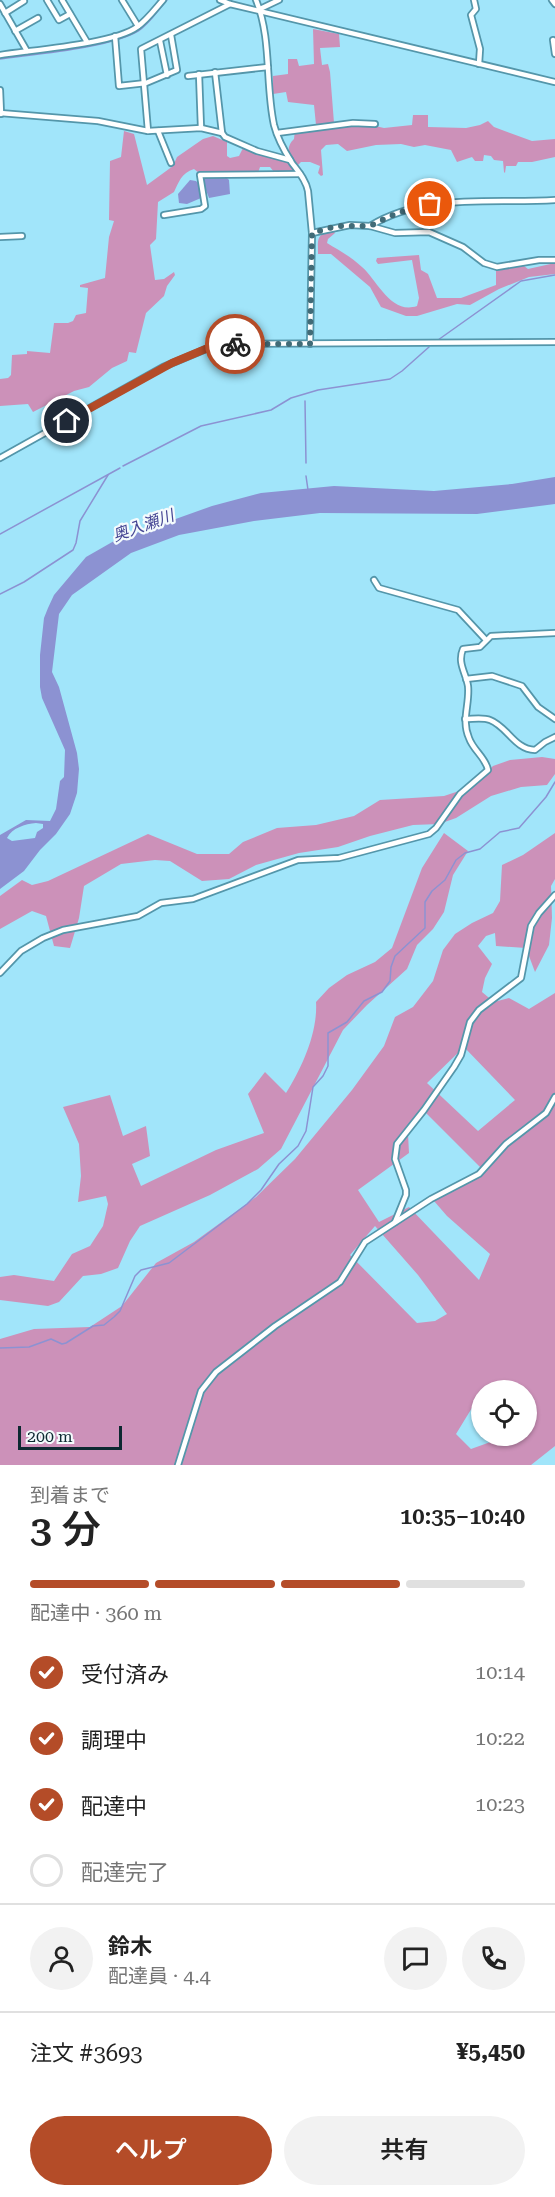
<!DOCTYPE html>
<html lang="ja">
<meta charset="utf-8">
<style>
body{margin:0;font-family:"Roboto Serif","Noto Sans JP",serif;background:#f2f2f2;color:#222;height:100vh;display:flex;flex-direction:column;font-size:22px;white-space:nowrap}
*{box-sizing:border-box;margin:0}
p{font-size:20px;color:#767676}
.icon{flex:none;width:33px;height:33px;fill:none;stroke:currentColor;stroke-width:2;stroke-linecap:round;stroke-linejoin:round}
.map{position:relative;height:1465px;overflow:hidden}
.side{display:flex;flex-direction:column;background:#fff;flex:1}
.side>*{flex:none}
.fabs{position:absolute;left:471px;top:1380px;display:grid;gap:12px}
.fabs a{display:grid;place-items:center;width:66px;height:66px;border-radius:50%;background:#fff;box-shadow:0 2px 4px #0004;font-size:30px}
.scale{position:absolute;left:18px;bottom:15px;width:104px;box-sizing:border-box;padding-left:6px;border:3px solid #0d2931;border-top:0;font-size:16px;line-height:21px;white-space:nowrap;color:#0d2931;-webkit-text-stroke:4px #f4fbfd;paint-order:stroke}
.pin{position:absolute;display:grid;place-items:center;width:51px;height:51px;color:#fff;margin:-26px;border:3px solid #fff;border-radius:50%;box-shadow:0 2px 6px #0007}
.courier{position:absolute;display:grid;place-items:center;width:60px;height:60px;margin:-30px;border:4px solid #b44c28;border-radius:50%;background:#fff;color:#222;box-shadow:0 2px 8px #0007}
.headline em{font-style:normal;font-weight:600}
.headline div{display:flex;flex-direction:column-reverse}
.headline{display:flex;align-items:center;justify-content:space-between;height:102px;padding:0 30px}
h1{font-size:39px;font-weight:600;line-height:45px}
.bar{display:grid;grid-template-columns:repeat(4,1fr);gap:9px 6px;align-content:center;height:72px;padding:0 30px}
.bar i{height:8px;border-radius:4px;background:#e0e0e0}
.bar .current{background:#b44c28}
.bar p{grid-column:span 4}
.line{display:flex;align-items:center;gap:15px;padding:0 30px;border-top:2px solid #e0e0e0}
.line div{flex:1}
.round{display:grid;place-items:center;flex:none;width:63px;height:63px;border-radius:32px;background:#f2f2f2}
ol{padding:0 30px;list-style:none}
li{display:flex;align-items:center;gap:18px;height:66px}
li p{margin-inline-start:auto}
li .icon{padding:6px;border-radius:50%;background:#b44c28;color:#fff;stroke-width:4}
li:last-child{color:#767676}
li i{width:33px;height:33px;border:3px solid #e0e0e0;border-radius:50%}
.cta{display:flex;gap:12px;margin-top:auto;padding:12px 30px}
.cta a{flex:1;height:69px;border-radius:36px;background:#b44c28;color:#fff;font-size:24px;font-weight:600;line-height:69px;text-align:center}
.cta a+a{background:#f2f2f2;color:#222}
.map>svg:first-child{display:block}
.green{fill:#cc91b9;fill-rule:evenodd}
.water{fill:#8c92d2;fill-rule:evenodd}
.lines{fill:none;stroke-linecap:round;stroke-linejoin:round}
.stream{stroke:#8c92d2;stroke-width:1.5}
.minor-casing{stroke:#5496aa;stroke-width:8}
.minor{stroke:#fff;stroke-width:4.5}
.done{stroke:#416b77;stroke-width:6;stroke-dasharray:0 10.8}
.route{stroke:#b44c28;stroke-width:8}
.labels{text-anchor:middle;stroke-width:4.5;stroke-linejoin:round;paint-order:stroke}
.water-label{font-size:16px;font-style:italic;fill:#454694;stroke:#f4fbfd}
</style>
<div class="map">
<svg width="555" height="1465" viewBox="0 0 555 1465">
<rect width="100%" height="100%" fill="#a1e5fa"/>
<g class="green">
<polygon points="313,29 339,34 340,47 320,48 322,65 328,64 330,72 334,123 316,125 314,105 288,102 286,92 273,94 273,76 288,74 288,59 297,59 299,66 314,64"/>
<path d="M413,115H428V127L466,128L480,125L488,121L494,127L532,141L555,139V157L532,162H518L516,166H506L505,173L504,172L503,161L494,160L491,156L484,155L483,161H475L472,157L457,162L451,150L425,145L414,147L401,144L376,145L347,151L338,144L326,145L321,150L323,175L321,176L318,173L320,166L310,162H301L298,165C288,158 285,147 294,139L295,130L366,124L384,128L412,125Z"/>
<path d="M124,131L134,134L147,185L173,166L177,157L203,139L213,136L227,142V156L230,158L239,156L243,148L289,162L296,172H274L270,167H260L258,173H199L194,169C181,173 179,182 174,192L158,202L156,239L150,245L155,280L164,279L174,272L175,275L167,286L164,296L146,313L136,353L129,352L127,361L112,368L89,387L74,391L33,412L28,404L0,406V379L8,378L11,375L12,355L27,354V351L50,353L54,323H68L73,321L76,315L86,313L88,288L80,287V285L105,278L109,237L114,221L109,220L110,161L121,157Z"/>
<path d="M333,230L335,233L328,239L327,243C340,251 350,256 362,267C377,280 391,315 417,306L419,298L412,260L378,264L376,261L377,258L419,255L421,270L428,274L437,298H461L496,285V271L524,266L528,269L555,263V274L529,277L499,289L470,305L457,304L417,316H406L381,307L370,287L331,254H318C318,238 316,235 333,230Z"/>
<polygon points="542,757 555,759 555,774 547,785 521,787 491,796 456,818 439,824 413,825 370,836 338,847 299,853 256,865 229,879 202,881 170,861 155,860 121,864 84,886 79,918 70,948 54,946 46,916 32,911 0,929 0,896 22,880 32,885 48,881 148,834 197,854 229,854 243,842 277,828 316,825 354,816 380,800 444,796 471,787 493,766 510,760"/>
<path d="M444,833L468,851L453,875L444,912L433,929L417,945L407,969L367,1005L343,1030L281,1149L258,1169L210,1195L140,1226L130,1241L118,1268L101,1274L83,1276L59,1302L48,1306L0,1300V1277L14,1275L54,1281L72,1254L90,1246L103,1226L108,1204L106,1196L78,1202L81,1176L79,1144L63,1107L110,1095L123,1136L146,1126L150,1156L132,1164L141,1186L216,1150L264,1133L248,1094L265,1072L286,1093C302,1068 318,1032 316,1002L329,988L347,975L375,962L392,948L422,868Z"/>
<path d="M555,833V879L551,886L552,918L549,945L535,972L526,948L496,946L495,933L486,936L478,946L492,964L485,978L482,992L494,1002L509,998L529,1009L555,993V1446L531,1465H0V1339L34,1329L90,1327L122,1306L156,1263L194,1242L256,1197L295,1159L352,1090L384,1046L395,1017L413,1007L433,981L443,950L455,934L472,923L493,913L500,901L502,865L523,855ZM464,1047L515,1100L478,1131L427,1083ZM423,1110L481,1168L434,1201L447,1216L490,1254L479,1280L409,1207L379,1222L358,1190L409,1153L408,1134ZM375,1226L418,1275L447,1314L435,1321L417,1323L350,1255ZM482,1390H526V1436H496V1440L471,1449L456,1434L478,1398L481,1400Z"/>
</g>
<g class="water">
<polygon points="225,176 229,180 230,194 209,198 202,180 203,178"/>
<polygon points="190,180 196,181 199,184 201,198 187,204 179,203 178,194"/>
<path d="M555,477V504L477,514L320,513L254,521L179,535L131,553L72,595L59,614L52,672L59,687L77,753L79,769L77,793L70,814L56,834L40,850L24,871L0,889V835L26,820L50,821L56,809L60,781L64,777L65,750L42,698L40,687V655L44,618L48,608L54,595L86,557L114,541L212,506L261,493L334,486L434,491L512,484ZM36,823L43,824V828L37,832L35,838L12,841L7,838C12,828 25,824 36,823Z"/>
</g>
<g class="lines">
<g class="stream">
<path d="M0,59C35,54 109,48 138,31C149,24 158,10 167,0"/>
<polyline points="438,340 521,281 555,275"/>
<polyline points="305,401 306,463"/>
<polyline points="0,461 52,432"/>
<polyline points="123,466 201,426 271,410 291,398 318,390 390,379 402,371 429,347"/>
<polyline points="306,476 308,490"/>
<polyline points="0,534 120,468"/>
<polyline points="0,594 24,582 73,550 76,543 80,521 108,475"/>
<polyline points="0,1348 29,1347 51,1339 62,1344 66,1343 93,1326 104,1325 114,1317 120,1311 135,1276 141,1270 169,1263 247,1204 261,1190 279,1164 298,1146 306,1131 313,1087 323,1076 328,1066 328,1033 347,1022 364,1001 382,992 390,981 391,967 395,956 425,928 425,902 432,891 445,880 456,860 465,853 480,849 500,832 519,828 546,797 555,782"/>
</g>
<defs>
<g id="minor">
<polyline points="47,0 59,20 70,14"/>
<polyline points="62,0 87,42"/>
<polyline points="122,0 138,26"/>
<polyline points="220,0 230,4 555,82"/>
<path d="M256,0C272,39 265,84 274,125C277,137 285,152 292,163C298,171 306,180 308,191L312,233L310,344"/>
<polyline points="474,0 476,9 471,15 480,49 479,64"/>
<polyline points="552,0 555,4"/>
<polyline points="0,4 27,51"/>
<polyline points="260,9 279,0"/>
<polyline points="5,13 24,1"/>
<polyline points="15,31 38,18"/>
<polyline points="115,36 119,86 146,83 177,70 171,35"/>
<polyline points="553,40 555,54"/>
<polyline points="160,41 167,75"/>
<path d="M0,55C31,50 114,44 137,27C147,20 155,9 163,0"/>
<polyline points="215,72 222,133"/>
<polyline points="199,74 201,128"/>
<polyline points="188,76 268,67"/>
<polyline points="0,90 1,114"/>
<polyline points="0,113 98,121 148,131 201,128 222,133 225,137 257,151 290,160"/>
<polyline points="148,131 141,49 230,4"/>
<polyline points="158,131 171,163"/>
<polyline points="277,133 353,123 375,124"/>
<polyline points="164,215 201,209 205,206 200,175 300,174"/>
<path d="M370,226C425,192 494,204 555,200"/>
<polyline points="312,233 350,225 370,226 395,233 429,232 463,247 484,263 497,267 539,260 555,260"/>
<polyline points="0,237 22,236"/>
<polyline points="0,458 163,367 218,344 555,342"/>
<polyline points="374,580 379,588 458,610 486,640"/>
<polyline points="466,679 492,676 522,686 538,707 555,719"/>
<path d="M465,719C473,719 483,717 490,720C508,727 514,749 535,750L545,742L555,737"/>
<path d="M0,973L21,951L43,938L63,930L138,916L161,903L193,899L298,860L339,858L429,834L436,828L460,794L488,770C486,758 473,750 469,738C461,720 470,704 468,686C466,673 457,663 463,649L480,647L491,636L555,633"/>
<polyline points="395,1222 406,1195 406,1190 395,1159 397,1144 424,1110 454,1067 461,1055 470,1022 479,1010 521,978 531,926 539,913 555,895"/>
<polyline points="178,1465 201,1391 216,1372 275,1326 340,1282 365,1242 431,1199 479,1174 506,1144 546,1113 555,1097"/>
</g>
</defs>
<use href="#minor" class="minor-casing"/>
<use href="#minor" class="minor"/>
</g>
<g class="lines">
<polyline class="done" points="235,344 310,344 312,233 337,226 370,226 397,213 430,204"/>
<polyline class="route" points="67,421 172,363 215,345 235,344"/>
</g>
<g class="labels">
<g class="water-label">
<text transform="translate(143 525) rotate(-20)" y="6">奥入瀬川</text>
</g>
</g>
</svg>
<div class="fabs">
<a><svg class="icon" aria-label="locate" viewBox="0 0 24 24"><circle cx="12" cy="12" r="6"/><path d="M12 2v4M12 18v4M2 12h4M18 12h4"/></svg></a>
</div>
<div class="scale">200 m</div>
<div class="pin" style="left:430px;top:204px;background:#ea580c"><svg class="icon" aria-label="bag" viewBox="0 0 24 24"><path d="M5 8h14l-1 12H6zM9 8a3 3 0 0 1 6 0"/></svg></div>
<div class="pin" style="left:67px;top:421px;background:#1f2937"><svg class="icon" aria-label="home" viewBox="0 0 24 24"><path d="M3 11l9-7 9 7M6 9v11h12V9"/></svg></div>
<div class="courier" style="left:235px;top:344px"><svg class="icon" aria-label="bike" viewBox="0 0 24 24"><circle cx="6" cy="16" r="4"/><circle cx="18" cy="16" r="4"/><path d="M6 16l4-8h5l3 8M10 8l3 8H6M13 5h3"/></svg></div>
</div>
<section class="side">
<div class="headline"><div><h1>3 分</h1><p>到着まで</p></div><em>10:35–10:40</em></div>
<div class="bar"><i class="current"></i><i class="current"></i><i class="current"></i><i></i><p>配達中 · 360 m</p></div>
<ol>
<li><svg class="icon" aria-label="check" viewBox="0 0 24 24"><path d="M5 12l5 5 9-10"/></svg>受付済み<p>10:14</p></li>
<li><svg class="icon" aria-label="check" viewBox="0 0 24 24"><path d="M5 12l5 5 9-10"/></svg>調理中<p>10:22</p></li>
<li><svg class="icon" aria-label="check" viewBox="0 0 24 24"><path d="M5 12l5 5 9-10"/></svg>配達中<p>10:23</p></li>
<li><i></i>配達完了</li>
</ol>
<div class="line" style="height:108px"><a class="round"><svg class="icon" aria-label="person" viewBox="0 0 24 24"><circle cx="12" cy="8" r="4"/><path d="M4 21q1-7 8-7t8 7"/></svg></a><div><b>鈴木</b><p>配達員 · 4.4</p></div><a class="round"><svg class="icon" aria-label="chat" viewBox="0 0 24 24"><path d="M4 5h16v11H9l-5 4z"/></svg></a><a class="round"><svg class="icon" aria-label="phone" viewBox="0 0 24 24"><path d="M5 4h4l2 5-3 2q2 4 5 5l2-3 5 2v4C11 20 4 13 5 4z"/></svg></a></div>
<div class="line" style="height:78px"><div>注文 #3693</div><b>¥5,450</b></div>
<div class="cta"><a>ヘルプ</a><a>共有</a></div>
</section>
